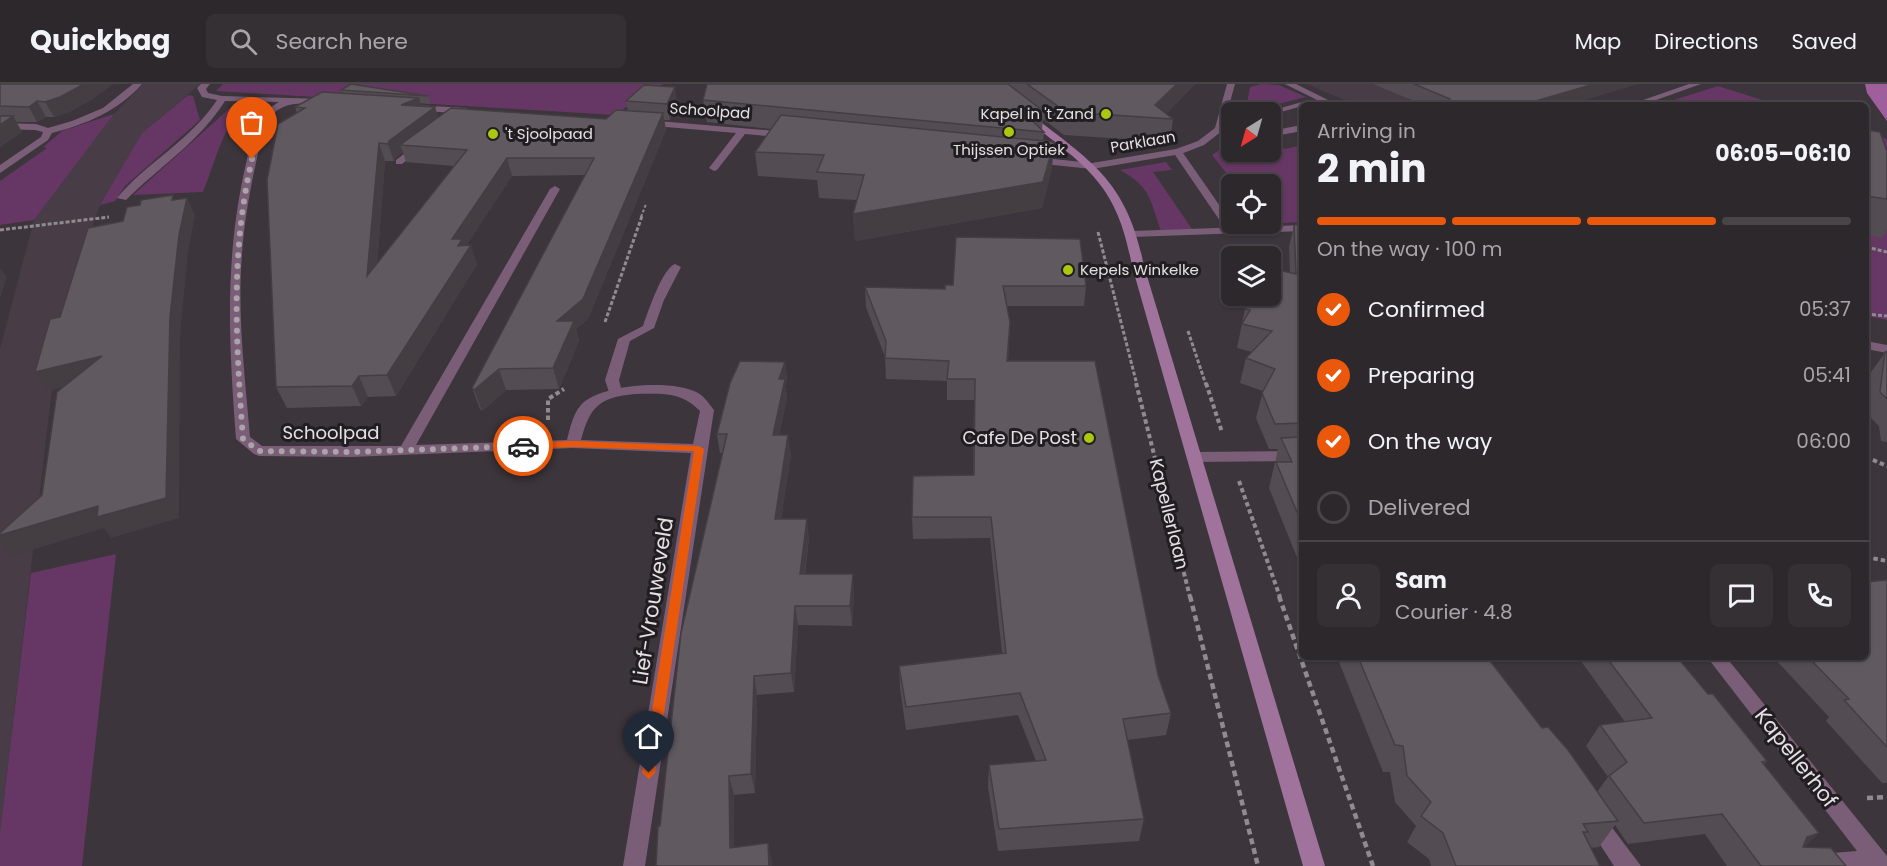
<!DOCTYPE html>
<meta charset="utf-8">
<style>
body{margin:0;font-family:Poppins,sans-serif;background:#353034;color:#f1f3f6;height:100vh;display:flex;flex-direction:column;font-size:22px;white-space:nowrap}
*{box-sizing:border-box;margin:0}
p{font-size:20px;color:#a7a6a9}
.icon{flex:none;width:33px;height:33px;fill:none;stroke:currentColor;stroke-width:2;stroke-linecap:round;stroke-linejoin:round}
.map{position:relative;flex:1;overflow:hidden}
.sheet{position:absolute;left:1299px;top:18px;width:570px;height:558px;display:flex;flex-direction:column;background:#2d282c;border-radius:9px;box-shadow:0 2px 4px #0004,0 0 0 2px #484448}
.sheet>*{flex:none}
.needle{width:39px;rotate:217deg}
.fabs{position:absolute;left:1221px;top:18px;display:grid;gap:12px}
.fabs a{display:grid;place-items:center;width:60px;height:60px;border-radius:9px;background:#2d282c;box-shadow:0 2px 4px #0004,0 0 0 2px #484448;font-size:30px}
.pin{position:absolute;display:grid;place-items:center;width:51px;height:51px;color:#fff;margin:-62px -26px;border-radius:50% 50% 50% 0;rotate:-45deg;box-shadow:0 0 6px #0007}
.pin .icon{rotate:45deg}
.courier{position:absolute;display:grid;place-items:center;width:60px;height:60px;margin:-30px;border:4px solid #ea580c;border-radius:50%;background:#fff;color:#222;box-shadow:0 2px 8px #0007}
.head em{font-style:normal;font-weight:700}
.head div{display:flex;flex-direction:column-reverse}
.head{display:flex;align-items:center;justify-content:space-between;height:102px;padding:0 18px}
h1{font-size:39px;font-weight:700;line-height:45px}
.bar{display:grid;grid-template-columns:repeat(4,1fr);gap:9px 6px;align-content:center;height:72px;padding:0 18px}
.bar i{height:8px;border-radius:4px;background:#484448}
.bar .on{background:#ea580c}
.bar p{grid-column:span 4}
.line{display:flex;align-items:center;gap:15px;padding:0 18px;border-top:2px solid #484448}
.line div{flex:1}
.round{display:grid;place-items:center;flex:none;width:63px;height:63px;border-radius:9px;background:#353034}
ol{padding:0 18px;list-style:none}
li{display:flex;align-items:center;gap:18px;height:66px}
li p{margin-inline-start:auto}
li .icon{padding:6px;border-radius:50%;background:#ea580c;color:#fff;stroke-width:4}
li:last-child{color:#a7a6a9}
li i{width:33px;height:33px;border:3px solid #484448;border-radius:50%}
header{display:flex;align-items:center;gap:36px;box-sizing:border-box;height:84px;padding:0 30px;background:#2d282c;border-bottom:2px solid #484448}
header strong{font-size:28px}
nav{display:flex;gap:33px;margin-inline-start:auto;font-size:21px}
.search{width:420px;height:54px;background:#353034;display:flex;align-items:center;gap:15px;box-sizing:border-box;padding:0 21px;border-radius:9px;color:#a7a6a9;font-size:22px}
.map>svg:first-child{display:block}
.built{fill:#483c47}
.green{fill:#663764}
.water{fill:#9f5f9c}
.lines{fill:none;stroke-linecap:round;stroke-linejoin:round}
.path-far3{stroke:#918b90;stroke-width:2;stroke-dasharray:3 2;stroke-linecap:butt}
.path-far2{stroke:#918b90;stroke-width:3;stroke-dasharray:4 2;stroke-linecap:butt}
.path-far1{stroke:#918b90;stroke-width:4;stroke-dasharray:4.5 3;stroke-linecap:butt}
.path{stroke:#918b90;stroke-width:4.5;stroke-dasharray:6 4;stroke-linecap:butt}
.lane{fill:#7a5e78;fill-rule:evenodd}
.street{fill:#7a5e78;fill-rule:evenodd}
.secondary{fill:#9f739c;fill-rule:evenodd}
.wall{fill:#534d53;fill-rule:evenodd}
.shaded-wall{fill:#443e43}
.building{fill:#615960;stroke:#443e43;stroke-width:1.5}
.route{fill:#ea580c}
.done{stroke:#aaa4a9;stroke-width:6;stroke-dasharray:0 10.8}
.poi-dot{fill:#acc611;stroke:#211d20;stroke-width:2}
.labels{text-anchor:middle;stroke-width:6;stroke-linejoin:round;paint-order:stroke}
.far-street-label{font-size:15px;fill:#e5e0e4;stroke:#211d20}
.far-poi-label{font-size:15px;fill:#e5e0e4;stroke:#211d20;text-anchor:start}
.street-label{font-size:18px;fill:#e5e0e4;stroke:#211d20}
.poi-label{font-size:18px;fill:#e5e0e4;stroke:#211d20;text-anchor:end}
.near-street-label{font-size:21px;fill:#e5e0e4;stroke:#211d20}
</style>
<header>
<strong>Quickbag</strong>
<div class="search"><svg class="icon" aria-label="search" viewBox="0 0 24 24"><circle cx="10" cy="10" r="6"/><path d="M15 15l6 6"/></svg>Search here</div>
<nav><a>Map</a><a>Directions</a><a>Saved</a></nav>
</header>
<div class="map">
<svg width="1887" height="782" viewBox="0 0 1887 782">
<rect width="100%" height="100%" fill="#3c353b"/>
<g class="built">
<polygon points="143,0 200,0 142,49 100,121 61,228 0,748 0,265 34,136 114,30"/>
<polygon points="1307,0 1428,0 1462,21 1356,21"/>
</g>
<g class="green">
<polygon points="223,0 663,0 614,31 216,7"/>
<polygon points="1261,0 1279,1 1306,13 1258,25 1246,24 1250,3"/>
<polygon points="1718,2 1778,21 1658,21"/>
<polygon points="188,11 193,12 200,36 125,102 115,117 100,121 142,49"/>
<path d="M263,17L268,20L266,23C257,23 247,22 239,29C223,44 212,87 203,108L133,111L230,24L240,20Z"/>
<polygon points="114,30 34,136 0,141 0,97 47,64 43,63 62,47"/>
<polygon points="1866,48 1887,55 1887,236 1866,232"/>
<polygon points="1231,58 1232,68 1270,68 1271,58 1285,65 1302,61 1302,138 1265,140 1270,140 1270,100 1235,100 1212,71"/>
<path d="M1166,78L1172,86L1153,88L1192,145L1161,147C1150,116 1151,103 1120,86Z"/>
<polygon points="116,470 82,782 0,782 0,748 31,489"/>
</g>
<polygon class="water" points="1865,0 1887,0 1887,37 1867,9"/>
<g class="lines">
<polyline class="path-far3" points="641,133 646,120"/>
<g class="path-far2">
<polyline points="0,146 109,133"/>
<polyline points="1098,148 1137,301"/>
<polyline points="1866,163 1887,168"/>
<polyline points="1866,230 1887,232"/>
<polyline points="605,238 642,132"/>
<polyline points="1188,247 1206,301"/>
</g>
<g class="path-far1">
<polyline points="1136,299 1190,513"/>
<polyline points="1206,299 1222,348"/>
<polyline points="548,336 548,315 564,305"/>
<polyline points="1866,373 1887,382"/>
<polyline points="1239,397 1280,513"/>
<polyline points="1866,473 1887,477"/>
</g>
<g class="path">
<polyline points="1190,512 1258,782"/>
<polyline points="1279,512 1373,782"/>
<polyline points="1867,714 1887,713"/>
</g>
<g class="lane">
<polygon points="1302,18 1306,21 1270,31 1270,28 1266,28"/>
<polygon points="1224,23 1250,25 1254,28 1221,28 1220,26"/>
<polygon points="1302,41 1302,47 1270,53 1270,47"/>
<polygon points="1216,43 1232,43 1232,49 1216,47"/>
<polygon points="1175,66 1181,66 1238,148 1237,150 1229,150 1173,68"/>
<path d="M675,180L681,183L664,216L654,244L630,257L619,296L622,308L615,312L610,311L605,296L618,255L643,242C648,228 662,185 675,180Z"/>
</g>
<g class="street">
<path d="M133,0H142C118,27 87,40 52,49L48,56L0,89V81L41,53L43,48L35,46L0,45V39L36,40L48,44L72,37L103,24Z"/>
<path d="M201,0H210L206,5L208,9L222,12L325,15L329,18L325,21C299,19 283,16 265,38C255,82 245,125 242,170C237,231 245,292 250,353L262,362H401L550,105L555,102L560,105L416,361L567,356C570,344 573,330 581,321C600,300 673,295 698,309C704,312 710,321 714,326L645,782H623L691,369L573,364L351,373L259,372L254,370L236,355C229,260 224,179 245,84C249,70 250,48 258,36C263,27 271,23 279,18L225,17C199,58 159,83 126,116L117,114C147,78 190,57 217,16L202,13L197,4ZM635,310C662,310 680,307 700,327L693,360L581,356C590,322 600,313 635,310Z"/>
<polygon points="1227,0 1235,0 1222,47 1204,61 1181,70 1092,85 1034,79 1029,76 1034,73 1092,79 1176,65 1198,57 1215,44"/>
<polygon points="1285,0 1296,0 1338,21 1327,21"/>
<polygon points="1689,0 1701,0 1642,21 1629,21"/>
<polygon points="415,21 466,24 470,27 466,30 412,26 411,24"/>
<polygon points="646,36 789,48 794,51 789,54 745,50 717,86 714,87 709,84 736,49 643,41 641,39"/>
<polygon points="417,60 425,62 402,80 396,80 396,76"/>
<polygon points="1302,141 1302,147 1132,153 1127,150 1132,147"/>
<polygon points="1866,257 1887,261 1887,269 1866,265"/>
<polygon points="1302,367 1302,377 1194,378 1187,373 1194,368"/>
<polygon points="1707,573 1726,573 1887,772 1887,782 1785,782 1788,775 1796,772 1857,767"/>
<polygon points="1594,727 1601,729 1641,782 1614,782 1584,736 1587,729"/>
</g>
<path class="secondary" d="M1024,30H1030C1094,79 1127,98 1144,182L1325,782H1303L1132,182C1117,99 1087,83 1024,34Z"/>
</g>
<g class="wall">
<polygon points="0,0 113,0 91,16 69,28 54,33 46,33 37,38 16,38 22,48 0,63"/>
<polygon points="707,0 1195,0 1166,30 1173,35 1170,58 1064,51 1043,35 1042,46 1044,48 1043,57 1054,58 1052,83 1042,124 855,157 853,130 857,116 819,114 817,96 758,92 755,68 771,45 707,38 703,16"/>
<polygon points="1373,0 1637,0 1568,21 1424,21"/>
<path d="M341,6L428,12L431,20L421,19L422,22L435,23L438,33L606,35L628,27L626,17L677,18L670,36H664L666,46L588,235L576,245L579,257L559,305L506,306L482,327L480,325L472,304L585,91L512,92L466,161L477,180L396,312L368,313L361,322L287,324L276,303L297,29L295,23L342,9ZM403,68L406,78L454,82L377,179L385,77H394L395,74Z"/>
<polygon points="1866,46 1887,67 1887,146 1882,154 1866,151"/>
<polygon points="1294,141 1302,141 1302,486 1269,404 1278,365 1269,365 1256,334 1263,307 1240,299 1246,274 1252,268 1237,264 1245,225 1275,191 1290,189 1289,163"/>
<polygon points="945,201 1086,202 1084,222 1007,222 1010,238 1008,277 1158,591 1171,629 1166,651 1127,656 1144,735 1139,757 998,767 988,703 989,681 1036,677 1018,631 906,646 900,604 899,582 1002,569 990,454 913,455 912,433 973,391 974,316 947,316 947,297 886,295 885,273 866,223 865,203 945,205"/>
<polygon points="1887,266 1887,358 1881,357 1879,342 1866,329 1871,288"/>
<polygon points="785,278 787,296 785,302 787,314 779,351 791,370 781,435 809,454 805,490 854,509 852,542 798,541 794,608 757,611 755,709 734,711 734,764 772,778 660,742 723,369 720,369 717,350"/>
<polygon points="1887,496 1887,699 1882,699 1826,637 1829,633 1773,573 1866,573"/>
<polygon points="1337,573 1487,573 1542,644 1597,708 1608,693 1586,662 1600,641 1625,638 1578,573 1677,573 1708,610 1767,677 1764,680 1805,764 1846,782 1727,782 1705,750 1628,760 1615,741 1599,763 1591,764 1600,782 1431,782 1429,775 1407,758 1416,742 1395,718 1390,688 1383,688"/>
</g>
<g class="shaded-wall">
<polygon points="84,0 113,0 91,16 69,28 54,33 45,18"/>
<polygon points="1177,0 1195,0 1162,34 1155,21"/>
<polygon points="1594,0 1637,0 1568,21 1534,21 1536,17"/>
<polygon points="675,3 677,18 670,36 667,20"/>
<polygon points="419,14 424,30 401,21"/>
<polygon points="37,17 46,33 37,38 29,23"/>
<polygon points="435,23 440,39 400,61 403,68 395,74 394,77 388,60 389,57"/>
<polygon points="663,29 666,46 588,235 576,245 579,257 559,305 553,284 557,237"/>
<polygon points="13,32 22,48 0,63 0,41"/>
<polygon points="1054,58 1052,83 1042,124 855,157 853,130"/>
<polygon points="379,59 385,77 375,211 367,192"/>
<polygon points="507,74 512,92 465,164 471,161 477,180 396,312 387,291 452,155"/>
<polygon points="187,114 195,131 188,169 180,251 179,434 111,454 104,444 12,472 0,457 0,451 98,422 179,151"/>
<polygon points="0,184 7,193 0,214"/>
<polygon points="102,272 114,291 48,307 35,288"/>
<polygon points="785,278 787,296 785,302 787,314 775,370 773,351 779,295"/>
<polygon points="499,285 506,306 482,327 474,306"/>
<polygon points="359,292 368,313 361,322 352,302"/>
<polygon points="788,351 791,370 778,454 775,435"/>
<polygon points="807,435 809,454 802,510 800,490"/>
<polygon points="853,490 854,509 852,542 850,522"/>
<polygon points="795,522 798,541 794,608 791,589"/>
<polygon points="754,592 757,611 755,709 751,690"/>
<polygon points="729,692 734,711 734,782 730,764"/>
<polygon points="1819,749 1799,769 1807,753"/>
<polygon points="768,759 772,778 772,782 769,782"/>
</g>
<g class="building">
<polygon points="0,0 84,0 60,13 45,18 37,17 29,23 0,22"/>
<polygon points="351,0 428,12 341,6"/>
<polygon points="707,0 1008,0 1043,27 1020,25 1044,48 703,16"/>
<polygon points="1027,0 1177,0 1155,21 1173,35 1066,28"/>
<polygon points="1414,0 1594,0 1536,17 1534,21 1448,21 1450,15"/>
<polygon points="644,1 675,3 667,20 626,17"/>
<polygon points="322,8 419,14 401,21 435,23 389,57 388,60 379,59 367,192 467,66 400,61 451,24 606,35 616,26 663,29 583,215 557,237 574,237 553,284 499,285 474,306 472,304 594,74 507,74 452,155 462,155 458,162 471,161 387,291 359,292 352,302 276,303 267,96 278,40 305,24 295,23"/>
<polygon points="781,31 1054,58 1043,98 853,130 864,91 817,88 824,71 755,68"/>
<polygon points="0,32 13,32 0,41"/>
<polygon points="1866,46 1880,48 1887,67 1887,115 1866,112"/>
<polygon points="173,111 172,116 187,114 179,151 170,233 166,414 97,433 98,422 0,451 0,449 42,411 57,308 102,272 35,288 50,235 60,233 88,144 123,137 127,123 140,121 141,116"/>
<polygon points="1294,141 1302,141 1302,339 1275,340 1262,309 1275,285 1246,274 1272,247 1242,240 1250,226 1245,225 1253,212 1270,212 1270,190 1275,191 1278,186 1296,190"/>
<polygon points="956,153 1080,155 1086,202 1003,202 1010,238 1007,277 1095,277 1158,591 1171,629 1123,635 1144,735 999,745 989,681 1046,676 1020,609 906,623 899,582 1006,569 991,433 912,433 913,392 974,391 975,295 947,295 949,277 885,274 886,257 865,203 945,205 945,201 953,201"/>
<polygon points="1885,268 1887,268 1887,315 1880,308"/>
<polygon points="740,277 785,278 779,295 785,295 773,351 788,351 775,435 807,435 800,490 853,490 850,522 795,522 791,589 754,592 751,690 729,692 730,764 768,759 769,782 656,782 658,742 660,742 681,549 727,350 717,350 730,299"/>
<polygon points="1302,353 1302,440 1276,378 1292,378 1281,354"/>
<polygon points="1887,496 1887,663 1844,616 1849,615 1808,573 1866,573 1866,498"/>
<polygon points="1358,573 1487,573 1542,644 1548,643 1568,666 1618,737 1583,740 1588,748 1583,748 1600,782 1456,782 1443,749 1421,732 1431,718 1407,692 1403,662 1395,661"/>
<polygon points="1606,573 1677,573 1708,610 1713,610 1767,677 1762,678 1819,749 1807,753 1803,763 1831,764 1846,782 1761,782 1722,730 1644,739 1609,692 1627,678 1600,641 1652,634"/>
</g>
<polygon class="route" points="573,357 699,362 704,365 655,689 649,695 642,689 694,367 573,363 523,365 518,362 523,359"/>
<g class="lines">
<path class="done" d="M252,75C230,170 236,258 243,355L259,367L351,368L523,362"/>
</g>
<g class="poi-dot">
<circle cx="1106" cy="30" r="6"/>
<circle cx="1009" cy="48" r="6"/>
<circle cx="493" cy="50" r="6"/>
<circle cx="1068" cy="186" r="6"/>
<circle cx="1089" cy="354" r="6"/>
</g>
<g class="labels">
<g class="far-street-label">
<text transform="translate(710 27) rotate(4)" y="5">Schoolpad</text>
<text transform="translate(1143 58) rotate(-10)" y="5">Parklaan</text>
</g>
<g class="far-poi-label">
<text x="1094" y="35" text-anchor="end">Kapel in 't Zand</text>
<text x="505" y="55">'t Sjoolpaad</text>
<text x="1009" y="71" text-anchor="middle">Thijssen Optiek</text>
<text x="1080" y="191">Kepels Winkelke</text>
</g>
<g class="street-label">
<text x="331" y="355">Schoolpad</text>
<text transform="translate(1169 430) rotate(76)" y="6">Kapellerlaan</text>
</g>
<g class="poi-label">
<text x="1077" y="360">Cafe De Post</text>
</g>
<g class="near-street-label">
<text transform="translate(653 517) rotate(-81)" y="7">Lief-Vrouweveld</text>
<text transform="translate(1796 674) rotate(52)" y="7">Kapellerhof</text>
</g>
</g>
</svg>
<div class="fabs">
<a><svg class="needle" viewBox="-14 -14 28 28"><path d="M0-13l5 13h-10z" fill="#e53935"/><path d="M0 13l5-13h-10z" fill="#a7a6a9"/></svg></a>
<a><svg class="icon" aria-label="locate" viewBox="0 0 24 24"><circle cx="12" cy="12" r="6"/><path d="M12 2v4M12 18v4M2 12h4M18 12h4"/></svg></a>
<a><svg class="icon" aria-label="layers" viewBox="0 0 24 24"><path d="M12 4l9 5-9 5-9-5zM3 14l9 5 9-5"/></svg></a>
</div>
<div class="pin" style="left:252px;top:75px;background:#ea580c"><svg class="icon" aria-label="bag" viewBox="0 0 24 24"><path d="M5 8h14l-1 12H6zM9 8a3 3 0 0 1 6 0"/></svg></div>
<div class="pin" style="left:649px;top:689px;background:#1f2937"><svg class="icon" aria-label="home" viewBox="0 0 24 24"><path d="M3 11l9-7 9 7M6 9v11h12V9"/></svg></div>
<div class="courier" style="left:523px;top:362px"><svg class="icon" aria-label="car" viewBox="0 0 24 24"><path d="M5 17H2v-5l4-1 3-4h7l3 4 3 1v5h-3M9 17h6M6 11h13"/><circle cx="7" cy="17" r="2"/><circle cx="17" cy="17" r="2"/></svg></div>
<section class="sheet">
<div class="head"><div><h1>2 min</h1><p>Arriving in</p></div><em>06:05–06:10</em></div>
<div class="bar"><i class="on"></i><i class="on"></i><i class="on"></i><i></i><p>On the way · 100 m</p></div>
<ol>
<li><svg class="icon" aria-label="check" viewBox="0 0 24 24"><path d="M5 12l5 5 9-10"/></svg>Confirmed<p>05:37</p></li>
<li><svg class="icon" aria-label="check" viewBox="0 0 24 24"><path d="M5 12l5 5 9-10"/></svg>Preparing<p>05:41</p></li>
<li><svg class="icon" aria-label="check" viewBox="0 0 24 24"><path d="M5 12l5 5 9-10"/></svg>On the way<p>06:00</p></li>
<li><i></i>Delivered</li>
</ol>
<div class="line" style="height:108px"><a class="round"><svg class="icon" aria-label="person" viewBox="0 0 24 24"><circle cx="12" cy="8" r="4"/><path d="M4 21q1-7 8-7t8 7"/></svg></a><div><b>Sam</b><p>Courier · 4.8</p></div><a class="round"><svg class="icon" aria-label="chat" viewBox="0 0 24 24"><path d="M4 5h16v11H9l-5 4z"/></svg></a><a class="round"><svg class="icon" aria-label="phone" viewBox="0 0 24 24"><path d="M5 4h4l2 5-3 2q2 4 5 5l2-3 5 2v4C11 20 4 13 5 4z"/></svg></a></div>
</section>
</div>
